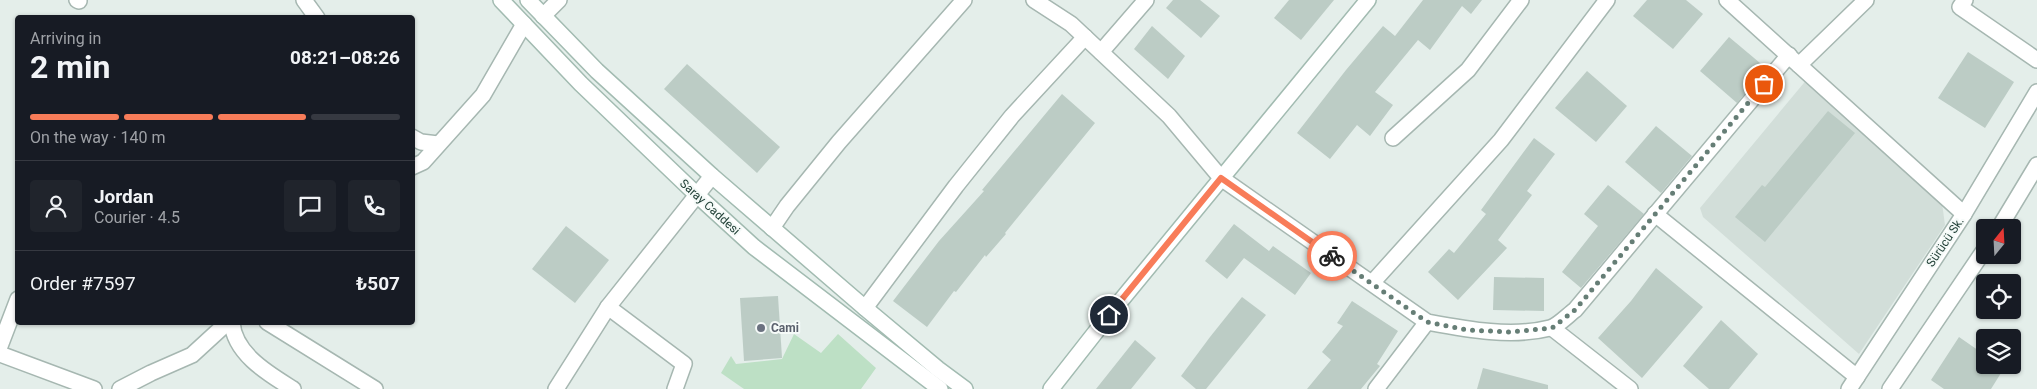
<!DOCTYPE html>
<meta charset="utf-8">
<style>
body{margin:0;font-family:Roboto,sans-serif;background:#20242c;color:#f1f3f6;height:100vh;display:flex;flex-direction:column;font-size:19px;white-space:nowrap}
*{box-sizing:border-box;margin:0}
p{font-size:16px;color:#9ea1a6}
.icon{flex:none;width:28px;height:28px;fill:none;stroke:currentColor;stroke-width:2;stroke-linecap:round;stroke-linejoin:round}
.map{position:relative;flex:1;overflow:hidden}
.sheet{position:absolute;left:15px;top:15px;width:400px;height:310px;display:flex;flex-direction:column;background:#171b24;border-radius:5px;box-shadow:0 1px 4px #0004}
.sheet>*{flex:none}
.needle{width:32px;rotate:18deg}
.controls{position:absolute;left:1976px;top:219px;display:grid;gap:10px}
.controls a{display:grid;place-items:center;width:45px;height:45px;border-radius:5px;background:#171b24;box-shadow:0 1px 4px #0004;font-size:25px}
.pin{position:absolute;display:grid;place-items:center;width:42px;height:42px;color:#fff;margin:-21px;border:2px solid #fff;border-radius:50%;box-shadow:0 1px 5px #0007}
.courier{position:absolute;display:grid;place-items:center;width:50px;height:50px;margin:-25px;border:4px solid #f87c59;border-radius:50%;background:#fff;color:#222;box-shadow:0 1px 6px #0007}
.summary em{font-style:normal;font-weight:700}
.summary div{display:flex;flex-direction:column-reverse}
.summary{display:flex;align-items:center;justify-content:space-between;height:85px;padding:0 15px}
h1{font-size:32px;font-weight:700;line-height:38px}
.bar{display:grid;grid-template-columns:repeat(4,1fr);gap:8px 5px;align-content:center;height:60px;padding:0 15px}
.bar i{height:6px;border-radius:4px;background:#363941}
.bar .current{background:#f87c59}
.bar p{grid-column:span 4}
.line{display:flex;align-items:center;gap:12px;padding:0 15px;border-top:1px solid #363941}
.line div{flex:1}
.round{display:grid;place-items:center;flex:none;width:52px;height:52px;border-radius:5px;background:#20242c}
.map>svg:first-child{display:block}
.built{fill:#d2ded9}
.green{fill:#bde0c5}
.building{fill:#bcccc5}
.lines{fill:none;stroke-linecap:round;stroke-linejoin:round}
.street-casing{stroke:#a6b7b1;stroke-width:18}
.secondary-casing{stroke:#a2bbb1;stroke-width:18}
.street{stroke:#fff;stroke-width:15}
.secondary{stroke:#fff;stroke-width:15}
.done{stroke:#667e76;stroke-width:5;stroke-dasharray:0 9}
.route{stroke:#f87c59;stroke-width:6}
.worship-dot{fill:#6b7280;stroke:#f5faf8;stroke-width:2}
.labels{text-anchor:middle;stroke-width:4;stroke-linejoin:round;paint-order:stroke}
.street-label{font-size:12px;fill:#224138;stroke:#f5faf8}
.worship-label{font-size:12px;font-weight:bold;fill:#5b616d;stroke:#f5faf8;text-anchor:start}
</style>
<div class="map">
<svg width="2037" height="389" viewBox="0 0 2037 389">
<rect width="100%" height="100%" fill="#e4eeea"/>
<polygon class="built" points="1808,78 1942,203 1945,225 1859,354 1703,217 1700,208"/>
<polygon class="green" points="794,334 821,353 838,334 876,368 861,389 744,389 721,373 731,356 736,364 782,359"/>
<g class="building">
<polygon points="1173,0 1200,0 1220,16 1201,38 1166,8"/>
<polygon points="1289,0 1334,0 1301,40 1274,18"/>
<polygon points="1423,0 1482,0 1471,14 1462,6 1430,50 1418,40 1375,92 1393,105 1370,136 1357,125 1330,159 1297,133 1346,70 1383,26 1395,36"/>
<polygon points="1647,0 1686,0 1703,14 1673,49 1633,16"/>
<polygon points="1152,26 1185,56 1168,79 1134,49"/>
<polygon points="1729,37 1766,68 1737,103 1700,71"/>
<polygon points="1968,52 2014,82 1985,128 1938,98"/>
<polygon points="687,64 780,147 757,173 664,89"/>
<polygon points="1587,71 1627,106 1596,142 1555,108"/>
<polygon points="1062,94 1095,123 1005,233 1006,234 986,257 985,255 956,292 954,291 927,327 893,301 939,241 984,191 982,190"/>
<polygon points="1828,111 1855,133 1765,242 1735,217 1762,185 1765,187"/>
<polygon points="1656,126 1692,156 1661,193 1625,162"/>
<polygon points="1534,138 1555,154 1527,191 1532,195 1498,240 1507,248 1458,300 1428,272 1449,249 1454,253 1486,214 1481,210"/>
<polygon points="1608,185 1644,214 1581,288 1562,272 1598,226 1584,214"/>
<polygon points="1234,224 1269,251 1273,246 1311,273 1295,295 1244,258 1227,279 1205,261"/>
<polygon points="566,226 609,260 575,303 532,269"/>
<polygon points="1656,268 1703,307 1642,378 1598,338 1631,301"/>
<polygon points="1494,277 1544,278 1544,311 1493,310"/>
<polygon points="778,296 782,358 744,361 740,298"/>
<polygon points="1242,297 1266,315 1206,389 1196,389 1181,376 1210,337"/>
<polygon points="1352,301 1398,331 1377,364 1380,366 1361,389 1307,389 1331,360 1322,352 1343,326 1337,323"/>
<polygon points="1721,320 1758,354 1729,389 1709,389 1683,366"/>
<polygon points="1959,337 1985,355 1985,365 2006,365 1991,389 1944,389 1931,380"/>
<polygon points="1135,340 1156,358 1131,389 1096,389"/>
<polygon points="1483,368 1548,385 1548,389 1477,389"/>
</g>
<g class="lines">
<defs>
<g id="street">
<polyline points="77,0 79,1"/>
<polyline points="304,0 317,18"/>
<path d="M1034,0L1071,24L1169,116L1221,178L1427,322C1465,329 1511,338 1550,328C1558,326 1568,315 1575,310L1789,55"/>
<polyline points="1727,0 1964,214"/>
<polyline points="1965,0 1960,7 2037,60"/>
<polyline points="543,16 559,0"/>
<polyline points="1101,52 1146,0"/>
<polyline points="1799,65 1866,0"/>
<polyline points="412,137 421,142 438,144"/>
<polyline points="1393,138 1468,70 1521,0"/>
<polyline points="412,167 423,162 483,95 524,24"/>
<polyline points="1655,214 1857,377"/>
<polyline points="772,228 787,206 839,142 964,0"/>
<polyline points="1999,228 2037,165"/>
<polyline points="1372,283 1501,140 1607,0"/>
<polyline points="608,307 684,364 675,389"/>
<polyline points="865,308 956,186 1012,116 1085,37"/>
<path d="M232,322C234,354 269,374 293,389"/>
<polyline points="267,322 375,389"/>
<polyline points="1552,328 1630,389"/>
<polyline points="0,346 18,299"/>
<polyline points="0,354 94,389"/>
<polyline points="120,389 151,373 192,355 228,322"/>
<polyline points="556,389 608,307 712,176"/>
<polyline points="1376,389 1427,322"/>
<polyline points="1849,389 1964,214 2037,92"/>
<polyline points="1890,389 1985,249"/>
</g>
<g id="secondary">
<polyline points="501,0 581,84 697,195 754,247 940,389"/>
<polyline points="528,0 597,71 712,176 865,308 938,369 965,389"/>
<polyline points="1051,389 1109,315 1368,0"/>
</g>
</defs>
<use href="#street" class="street-casing"/>
<use href="#secondary" class="secondary-casing"/>
<use href="#street" class="street"/>
<use href="#secondary" class="secondary"/>
</g>
<g class="lines">
<polyline class="done" points="1332,256 1427,322 1467,330 1510,332 1552,328 1575,310 1764,84"/>
<polyline class="route" points="1109,315 1221,178 1332,256"/>
</g>
<circle class="worship-dot" cx="761" cy="328" r="5"/>
<g class="labels">
<g class="street-label">
<text transform="translate(710 207) rotate(42)" y="4">Saray Caddesi</text>
<text transform="translate(1945 242) rotate(-56)" y="4">Sürücü Sk.</text>
</g>
<g class="worship-label">
<text x="771" y="332">Cami</text>
</g>
</g>
</svg>
<div class="controls">
<a><svg class="needle" viewBox="-14 -14 28 28"><path d="M0-13l5 13h-10z" fill="#e53935"/><path d="M0 13l5-13h-10z" fill="#9ea1a6"/></svg></a>
<a><svg class="icon" aria-label="locate" viewBox="0 0 24 24"><circle cx="12" cy="12" r="6"/><path d="M12 2v4M12 18v4M2 12h4M18 12h4"/></svg></a>
<a><svg class="icon" aria-label="layers" viewBox="0 0 24 24"><path d="M12 4l9 5-9 5-9-5zM3 14l9 5 9-5"/></svg></a>
</div>
<div class="pin" style="left:1764px;top:84px;background:#ea580c"><svg class="icon" aria-label="bag" viewBox="0 0 24 24"><path d="M5 8h14l-1 12H6zM9 8a3 3 0 0 1 6 0"/></svg></div>
<div class="pin" style="left:1109px;top:315px;background:#1f2937"><svg class="icon" aria-label="home" viewBox="0 0 24 24"><path d="M3 11l9-7 9 7M6 9v11h12V9"/></svg></div>
<div class="courier" style="left:1332px;top:256px"><svg class="icon" aria-label="bike" viewBox="0 0 24 24"><circle cx="6" cy="16" r="4"/><circle cx="18" cy="16" r="4"/><path d="M6 16l4-8h5l3 8M10 8l3 8H6M13 5h3"/></svg></div>
<section class="sheet">
<div class="summary"><div><h1>2 min</h1><p>Arriving in</p></div><em>08:21–08:26</em></div>
<div class="bar"><i class="current"></i><i class="current"></i><i class="current"></i><i></i><p>On the way · 140 m</p></div>
<div class="line" style="height:90px"><a class="round"><svg class="icon" aria-label="person" viewBox="0 0 24 24"><circle cx="12" cy="8" r="4"/><path d="M4 21q1-7 8-7t8 7"/></svg></a><div><b>Jordan</b><p>Courier · 4.5</p></div><a class="round"><svg class="icon" aria-label="chat" viewBox="0 0 24 24"><path d="M4 5h16v11H9l-5 4z"/></svg></a><a class="round"><svg class="icon" aria-label="phone" viewBox="0 0 24 24"><path d="M5 4h4l2 5-3 2q2 4 5 5l2-3 5 2v4C11 20 4 13 5 4z"/></svg></a></div>
<div class="line" style="height:65px"><div>Order #7597</div><b>₺507</b></div>
</section>
</div>
